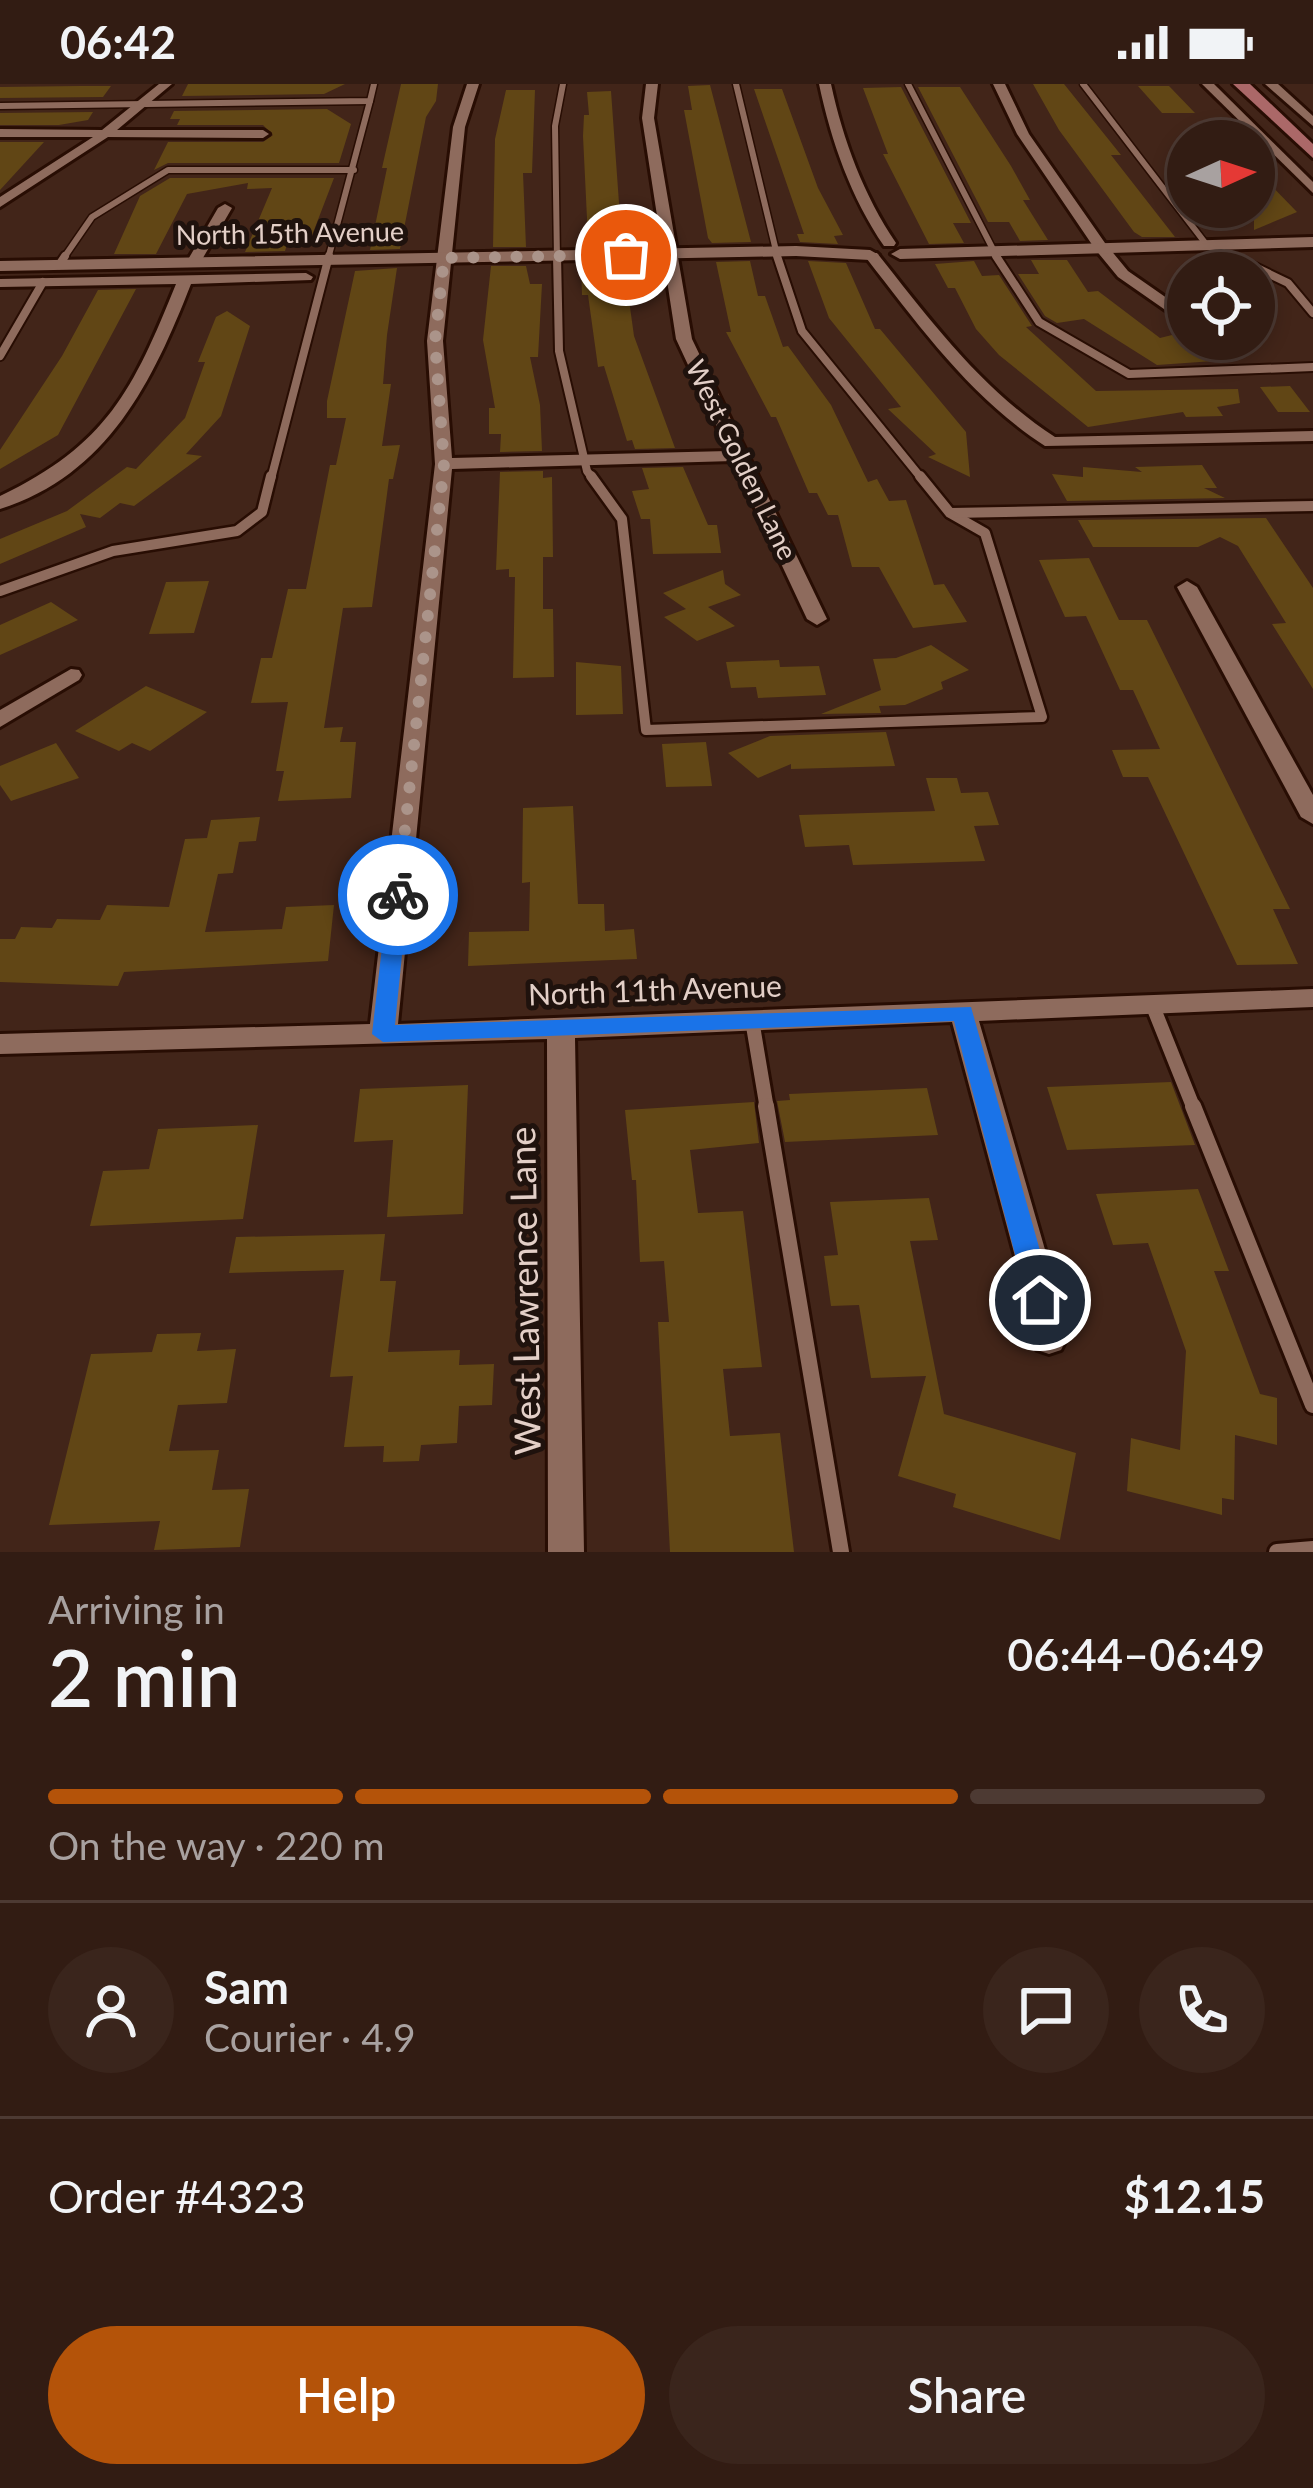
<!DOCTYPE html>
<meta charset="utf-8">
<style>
body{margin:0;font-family:Lato,sans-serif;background:#3a251c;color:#f1f3f6;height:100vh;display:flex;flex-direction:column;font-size:45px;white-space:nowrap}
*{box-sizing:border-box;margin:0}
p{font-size:39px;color:#a8a1a0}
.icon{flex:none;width:66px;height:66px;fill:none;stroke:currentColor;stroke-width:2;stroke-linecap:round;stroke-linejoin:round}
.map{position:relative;height:1468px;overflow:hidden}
.panel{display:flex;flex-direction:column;background:#321c13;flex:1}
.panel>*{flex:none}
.needle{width:78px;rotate:87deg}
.controls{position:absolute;left:1167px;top:36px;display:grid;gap:24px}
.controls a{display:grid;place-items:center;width:108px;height:108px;border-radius:50%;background:#321c13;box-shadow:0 6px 18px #0003,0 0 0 3px #4d3a33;font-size:60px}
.pin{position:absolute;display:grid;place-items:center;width:102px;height:102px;color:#fff;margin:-51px;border:6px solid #fff;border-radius:50%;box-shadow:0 3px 12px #0007}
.courier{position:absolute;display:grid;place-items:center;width:120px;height:120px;margin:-60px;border:9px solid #1a73e8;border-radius:50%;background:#fff;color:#222;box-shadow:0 3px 15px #0007}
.summary em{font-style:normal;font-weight:600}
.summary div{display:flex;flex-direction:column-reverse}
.summary{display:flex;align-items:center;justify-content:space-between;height:204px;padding:0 48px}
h1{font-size:78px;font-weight:600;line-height:90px}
.bar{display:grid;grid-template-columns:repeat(4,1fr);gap:18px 12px;align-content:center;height:144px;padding:0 48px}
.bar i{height:15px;border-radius:9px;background:#4d3a33}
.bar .selected{background:#b45309}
.bar p{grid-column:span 4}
.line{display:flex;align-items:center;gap:30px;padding:0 48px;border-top:3px solid #4d3a33}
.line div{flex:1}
.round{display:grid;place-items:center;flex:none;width:126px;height:126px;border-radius:63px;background:#3a251c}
.action{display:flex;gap:24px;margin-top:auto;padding:24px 48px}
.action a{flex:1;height:138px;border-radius:72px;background:#b45309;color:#fff;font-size:48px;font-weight:600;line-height:138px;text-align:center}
.action a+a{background:#3a251c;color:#f1f3f6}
.status{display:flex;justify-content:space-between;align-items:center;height:84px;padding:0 60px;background:#321c13;direction:ltr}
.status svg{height:33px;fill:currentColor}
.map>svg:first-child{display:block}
.building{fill:#614615}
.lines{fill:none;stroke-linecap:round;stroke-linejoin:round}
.service-far4-casing{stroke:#280d03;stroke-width:9}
.service-far3-casing{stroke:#280d03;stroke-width:12}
.service-far2-casing{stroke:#280d03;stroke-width:15}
.service-far1-casing{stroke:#280d03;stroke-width:20}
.service-casing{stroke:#280d03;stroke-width:22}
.minor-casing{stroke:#280d03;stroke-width:6}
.tertiary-casing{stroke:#280d03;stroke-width:6}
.secondary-casing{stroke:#280d03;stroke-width:6}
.service-far4{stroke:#8e6b5d;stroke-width:6}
.service-far3{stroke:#8e6b5d;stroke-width:8}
.service-far2{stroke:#8e6b5d;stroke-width:10}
.service-far1{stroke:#8e6b5d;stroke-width:14}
.service{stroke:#8e6b5d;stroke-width:16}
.minor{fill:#8e6b5d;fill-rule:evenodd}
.tertiary{fill:#8e6b5d;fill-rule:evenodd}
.secondary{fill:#ab6868;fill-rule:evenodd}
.route{fill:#1a73e8}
.done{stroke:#ab948a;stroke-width:12;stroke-dasharray:0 21.6}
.labels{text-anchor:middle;stroke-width:10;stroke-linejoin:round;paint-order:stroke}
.far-street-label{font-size:27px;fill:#e3cfc7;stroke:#1f120d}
.street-label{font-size:30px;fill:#e3cfc7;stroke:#1f120d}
.near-street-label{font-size:36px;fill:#e3cfc7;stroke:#1f120d}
</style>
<div class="status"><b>06:42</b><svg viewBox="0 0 49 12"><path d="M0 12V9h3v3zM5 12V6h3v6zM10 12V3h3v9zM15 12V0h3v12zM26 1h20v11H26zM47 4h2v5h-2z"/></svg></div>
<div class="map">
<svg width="1313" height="1468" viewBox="0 0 1313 1468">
<rect width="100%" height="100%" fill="#422519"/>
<g class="building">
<polygon points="188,0 345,0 324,10 182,12"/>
<polygon points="401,0 438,0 436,17 426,33 400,165 370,166 387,84 382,84"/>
<polygon points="1033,0 1064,0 1121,71 1111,71 1175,153 1142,153 1134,148 1059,46"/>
<polygon points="710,1 751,158 712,159 708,154 684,26 692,26 688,2"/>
<polygon points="79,2 111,2 103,13 0,14 0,3"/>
<polygon points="1138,2 1169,2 1195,29 1162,29"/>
<polygon points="901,3 971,139 953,139 964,159 929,160 883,70 888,70 863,4"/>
<polygon points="918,3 960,3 1011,82 1030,116 1023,116 1048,156 1020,157 1009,138 988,138"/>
<polygon points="754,5 782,5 818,104 843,151 834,152 838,160 800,158 797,150 804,150"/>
<polygon points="506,6 535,6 532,89 523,89 526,163 493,163 495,55"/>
<polygon points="611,7 622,161 580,162 579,155 588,155 583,52 584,31 589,31 587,8"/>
<polygon points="327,25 351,40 339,79 168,79 154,86 168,58 263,58 273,51 263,41 177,41 180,35 170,35 174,27"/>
<polygon points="93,28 88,36 59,41 0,41 0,29"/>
<polygon points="0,58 44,58 0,106"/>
<polygon points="1254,84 1297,128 1254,146"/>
<polygon points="170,94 334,94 311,154 289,154 285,167 245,168 272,104 247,105 248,99 187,110 156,170 114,170 140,112"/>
<polygon points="1031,176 1067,176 1088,208 1098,207 1160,254 1172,251 1214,277 1157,281 1084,235 1057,239 1045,232 1018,190 1039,190"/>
<polygon points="750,177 758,212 765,212 783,263 788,262 831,321 868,398 877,395 889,417 906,416 934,501 944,500 967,538 913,544 879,483 852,483 838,431 828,431 817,409 809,409 776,333 771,333 726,248 731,248 716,178"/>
<polygon points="808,177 846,179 875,245 880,245 966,348 970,393 928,373 936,370 888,325 901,323 829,234"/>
<polygon points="974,177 982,192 999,191 1032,242 1026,243 1096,307 1238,305 1240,319 1217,323 1223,332 1186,333 1183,328 1088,343 999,271 976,245 955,204 948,204 935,180"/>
<polygon points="624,180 634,252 675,364 635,365 632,356 627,357 604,282 598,283 588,211 582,211 581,181"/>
<polygon points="491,182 526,182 530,200 542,200 538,273 530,273 540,321 542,367 500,368 501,350 489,350 489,324 495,324 483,256"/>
<polygon points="397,184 387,251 383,300 391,300 382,362 400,361 393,395 389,395 372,523 343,524 324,644 343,643 340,658 356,658 351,714 278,717 284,687 276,687 288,618 251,619 261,574 272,574 288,505 306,505 330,381 336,381 346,334 327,334 327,317 355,187"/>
<polygon points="136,205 58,351 0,385 0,366 62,272 98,206"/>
<polygon points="227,227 250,242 221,332 186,370 202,372 134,422 120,419 100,434 80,430 86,443 0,480 0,455 67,427 127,383 136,385 185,334 205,278 198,278 216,233"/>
<polygon points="1290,302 1310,328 1278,328 1260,303"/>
<polygon points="1202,381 1217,404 1204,404 1225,414 1067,417 1052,390 1083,393 1083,383 1142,388 1135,383"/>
<polygon points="683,383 708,441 717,441 721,469 653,470 650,435 641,435 632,407 649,405 642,384"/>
<polygon points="543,387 543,394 552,393 553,473 543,473 543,525 553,525 554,593 513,594 515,493 509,493 509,485 496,486 500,388"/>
<polygon points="1266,434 1313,504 1313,605 1272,540 1286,539 1238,462 1220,453 1198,463 1093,463 1078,436"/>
<polygon points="1089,474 1119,536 1147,536 1290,825 1273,825 1298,880 1237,881 1148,693 1123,693 1112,666 1160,665 1133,606 1120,606 1086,532 1065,533 1039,476"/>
<polygon points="723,486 725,500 741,511 708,523 735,542 697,557 664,533 686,525 663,509"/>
<polygon points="209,497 194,549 149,550 166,498"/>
<polygon points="51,518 78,536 0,571 0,541"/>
<polygon points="931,561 969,586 941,598 943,605 905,621 879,622 881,629 821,630 881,606 873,575 896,574"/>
<polygon points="779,576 780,583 819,582 826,611 758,614 756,603 731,604 726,578"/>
<polygon points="576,578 621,582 623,630 576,631"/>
<polygon points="146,602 207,628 150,667 132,659 119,667 75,647"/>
<polygon points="886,648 895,682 791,685 791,680 758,694 728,669 770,652"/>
<polygon points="706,658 712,702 666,703 662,660"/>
<polygon points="56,659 79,694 11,717 0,701 0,682"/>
<polygon points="926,694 957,694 961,709 988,708 999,741 974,742 985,777 853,781 849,761 805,763 799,731 935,727"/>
<polygon points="573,722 578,820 604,820 605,847 634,845 637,875 468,882 469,848 529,847 530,798 522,799 523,724"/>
<polygon points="260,733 256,757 239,758 233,789 218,790 205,848 282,845 286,823 334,821 328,877 124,888 118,902 0,898 0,855 15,855 21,843 52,844 57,835 100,836 107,821 169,823 185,755 207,754 211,736"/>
<polygon points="1171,998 1195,1061 1067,1066 1047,1003"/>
<polygon points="468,1001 463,1130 387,1133 393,1056 354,1058 360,1005"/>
<polygon points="927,1004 938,1051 785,1058 777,1017 790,1016 789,1010"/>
<polygon points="754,1018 759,1059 690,1066 698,1129 743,1127 762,1283 723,1285 730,1352 780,1349 794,1468 670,1468 658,1238 669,1238 664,1177 640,1178 636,1096 632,1096 625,1026"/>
<polygon points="258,1041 243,1135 90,1142 103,1087 149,1085 158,1045"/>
<polygon points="1198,1105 1229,1187 1214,1187 1260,1310 1277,1314 1277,1361 1235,1351 1234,1416 1222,1414 1222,1431 1127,1407 1131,1354 1180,1366 1186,1267 1148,1159 1113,1161 1096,1110"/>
<polygon points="929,1114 938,1156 910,1157 944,1330 1076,1369 1060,1456 953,1423 956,1410 898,1392 926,1292 871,1294 859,1221 831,1222 824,1172 838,1171 830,1118"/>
<polygon points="385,1150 380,1197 396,1197 388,1268 460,1266 459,1281 494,1280 492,1321 459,1322 457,1359 421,1361 419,1377 383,1378 384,1362 344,1363 353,1292 330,1293 344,1186 229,1189 236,1153"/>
<polygon points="201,1249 197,1267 236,1265 227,1319 178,1321 169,1367 219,1366 212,1406 249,1405 240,1463 154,1466 160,1437 49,1441 91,1270 152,1268 157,1250"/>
</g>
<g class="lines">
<defs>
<g id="service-far4">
<polyline points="736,0 778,175"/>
<polyline points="908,0 998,175"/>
<polyline points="1083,0 1206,160 1238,175"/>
<polyline points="0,22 370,17 374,0"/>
<polyline points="63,175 92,133 168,86 354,86"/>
<polyline points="328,175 370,17"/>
<polyline points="557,175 555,42 563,0"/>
</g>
<g id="service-far3">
<polyline points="557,172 559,267 587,387 593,395"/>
<polyline points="777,172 802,247 922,395"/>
<polyline points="996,172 1039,238 1129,290 1313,283"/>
<polyline points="1232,172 1288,199 1313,229"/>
<polyline points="59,181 65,172"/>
<polyline points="0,272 43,198"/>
<polyline points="271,395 329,172"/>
</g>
<g id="service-far2">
<polyline points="591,392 622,435 646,646 1042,633 985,449 950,429 920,392"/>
<polyline points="951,429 1313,422"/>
<polyline points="0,507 113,467 237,447 262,428 271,392"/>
</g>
<g id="service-far1">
<polyline points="1152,920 1194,1025"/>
<polyline points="752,936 767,1025"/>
</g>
<g id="service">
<polyline points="766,1022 841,1468"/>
<polyline points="1193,1022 1313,1321"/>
<polyline points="1277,1468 1313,1465"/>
</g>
<g id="minor">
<polygon points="159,0 172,0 117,46 263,46 269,50 263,54 108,53 0,123 0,113 93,53 0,53 0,45 102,46"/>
<polygon points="467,0 479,0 465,43 443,257 452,374 728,367 676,255 642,34 646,0 658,0 654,34 692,255 827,535 817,541 807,535 733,377 452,385 398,940 1313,905 1313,923 979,937 1048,1176 1066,1256 1061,1266 1049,1270 1037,1266 1032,1256 1016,1176 952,938 575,954 584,1468 548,1468 547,955 0,970 0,950 370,940 435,380 427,257 453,43"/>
<path d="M819,0H831C843,56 864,112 896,159L894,162H884C851,114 831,57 819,0Z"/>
<polygon points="993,0 1005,0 1029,50 1105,159 1128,187 1184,226 1184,232 1174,232 1118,193 1095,165 1017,50"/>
<polygon points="1202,0 1214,0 1313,98 1313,109"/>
<polygon points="1265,0 1278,0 1313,32 1313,42"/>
<polygon points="225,120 232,124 200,179 188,182 186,179 218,124"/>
<path d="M867,169H877C930,236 982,306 1055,353L1313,347V357L1045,362C971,314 920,243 867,175Z"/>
<path d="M306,189L313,193L311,196L191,200C153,297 108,391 0,425V412C107,361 133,306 176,200L0,203V195Z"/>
<polygon points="1187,497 1197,503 1313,711 1313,740 1301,733 1177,503"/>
<polygon points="71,585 79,586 82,591 79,596 0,643 0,626"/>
</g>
<g id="tertiary">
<polygon points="1313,153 1313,163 900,175 891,170 900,165"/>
<polygon points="796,162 870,166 879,171 870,176 796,172 0,187 0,177"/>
</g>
<polygon id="secondary" points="1233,0 1250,0 1313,60 1313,74"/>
</defs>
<use href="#service-far4" class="service-far4-casing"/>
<use href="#service-far3" class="service-far3-casing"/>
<use href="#service-far2" class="service-far2-casing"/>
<use href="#service-far1" class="service-far1-casing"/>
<use href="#service" class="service-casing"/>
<use href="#minor" class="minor-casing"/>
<use href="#tertiary" class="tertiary-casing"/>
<use href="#secondary" class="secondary-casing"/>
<use href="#service-far4" class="service-far4"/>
<use href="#service-far3" class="service-far3"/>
<use href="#service-far2" class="service-far2"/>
<use href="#service-far1" class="service-far1"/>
<use href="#service" class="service"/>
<use href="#minor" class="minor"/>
<use href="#tertiary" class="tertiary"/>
<use href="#secondary" class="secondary"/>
</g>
<polygon class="route" points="398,804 408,811 395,941 971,923 1054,1216 1050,1224 1040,1227 1027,1216 954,937 383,958 372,950 388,811"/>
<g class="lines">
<polyline class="done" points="398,811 444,380 435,257 444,174 626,171"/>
</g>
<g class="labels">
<g class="far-street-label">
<text transform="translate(290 150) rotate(-1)" y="9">North 15th Avenue</text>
<text transform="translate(741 376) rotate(64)" y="9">West Golden Lane</text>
</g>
<g class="street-label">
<text transform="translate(655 907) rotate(-2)" y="10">North 11th Avenue</text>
</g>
<g class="near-street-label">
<text transform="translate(525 1207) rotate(-91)" y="13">West Lawrence Lane</text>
</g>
</g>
</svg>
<div class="controls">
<a><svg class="needle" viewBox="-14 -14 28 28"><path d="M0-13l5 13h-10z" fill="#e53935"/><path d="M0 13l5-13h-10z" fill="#a8a1a0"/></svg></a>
<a><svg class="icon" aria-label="locate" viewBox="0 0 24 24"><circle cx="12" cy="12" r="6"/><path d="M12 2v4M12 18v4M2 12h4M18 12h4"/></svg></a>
</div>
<div class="pin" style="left:626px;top:171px;background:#ea580c"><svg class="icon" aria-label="bag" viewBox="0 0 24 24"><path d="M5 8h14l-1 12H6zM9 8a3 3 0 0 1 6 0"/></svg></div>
<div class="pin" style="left:1040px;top:1216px;background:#1f2937"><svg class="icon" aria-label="home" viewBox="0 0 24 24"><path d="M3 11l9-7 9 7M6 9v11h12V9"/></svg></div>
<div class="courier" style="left:398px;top:811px"><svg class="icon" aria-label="bike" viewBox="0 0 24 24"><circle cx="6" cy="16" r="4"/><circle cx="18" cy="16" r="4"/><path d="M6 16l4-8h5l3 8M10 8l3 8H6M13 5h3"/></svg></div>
</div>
<section class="panel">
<div class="summary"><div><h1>2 min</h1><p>Arriving in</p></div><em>06:44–06:49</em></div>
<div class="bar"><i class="selected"></i><i class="selected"></i><i class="selected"></i><i></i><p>On the way · 220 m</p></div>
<div class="line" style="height:216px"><a class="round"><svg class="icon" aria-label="person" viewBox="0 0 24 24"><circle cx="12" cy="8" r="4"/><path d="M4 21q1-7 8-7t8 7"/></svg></a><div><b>Sam</b><p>Courier · 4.9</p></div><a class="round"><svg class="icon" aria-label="chat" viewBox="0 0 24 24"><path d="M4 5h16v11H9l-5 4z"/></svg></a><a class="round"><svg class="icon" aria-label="phone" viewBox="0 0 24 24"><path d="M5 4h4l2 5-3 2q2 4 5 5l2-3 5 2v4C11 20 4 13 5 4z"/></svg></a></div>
<div class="line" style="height:156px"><div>Order #4323</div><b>$12.15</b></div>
<div class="action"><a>Help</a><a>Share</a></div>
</section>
